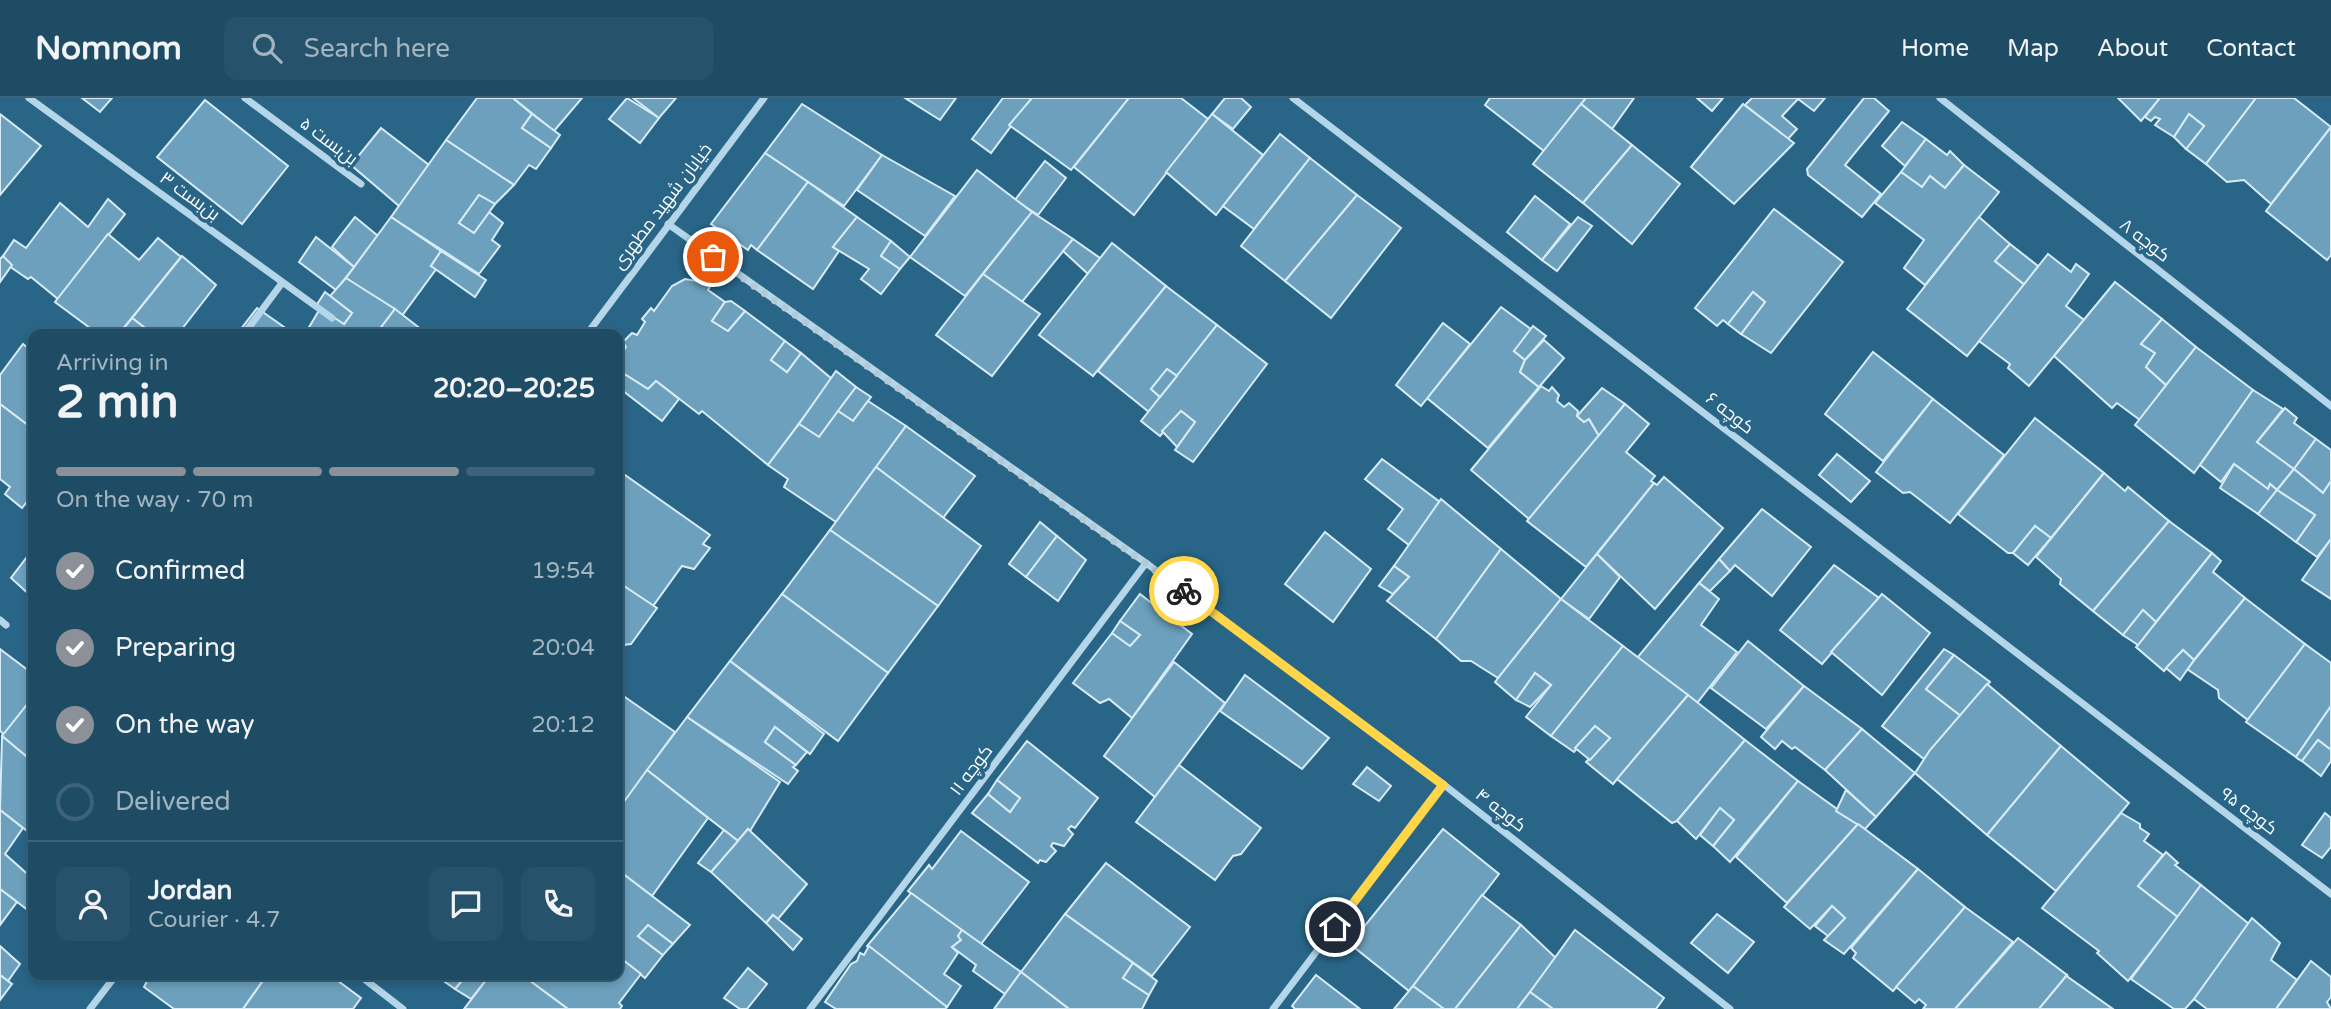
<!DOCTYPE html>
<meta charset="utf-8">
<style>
body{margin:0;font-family:"Varela Round",Cairo,sans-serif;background:#26536b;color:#f1f3f6;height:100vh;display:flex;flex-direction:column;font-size:26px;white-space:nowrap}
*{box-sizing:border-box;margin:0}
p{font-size:23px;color:#a1b4bf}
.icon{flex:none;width:38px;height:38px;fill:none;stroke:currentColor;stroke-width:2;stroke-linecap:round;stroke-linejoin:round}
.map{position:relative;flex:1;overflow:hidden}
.drawer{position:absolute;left:28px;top:231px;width:595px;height:651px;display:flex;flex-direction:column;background:#1e4c65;border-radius:14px;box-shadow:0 4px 10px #0003,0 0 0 2px #3c6379}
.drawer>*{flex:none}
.pin{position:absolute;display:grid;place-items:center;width:60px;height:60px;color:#fff;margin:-30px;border:4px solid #fff;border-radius:50%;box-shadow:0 2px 7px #0007}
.courier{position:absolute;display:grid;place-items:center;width:70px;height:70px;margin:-35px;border:5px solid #ffd54a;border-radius:50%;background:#fff;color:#222;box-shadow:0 2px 9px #0007}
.headline em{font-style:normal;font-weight:700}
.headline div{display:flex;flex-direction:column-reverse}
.headline{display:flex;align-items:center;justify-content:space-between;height:119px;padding:0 28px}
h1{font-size:46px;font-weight:700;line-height:52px}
.bar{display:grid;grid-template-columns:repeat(4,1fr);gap:10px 7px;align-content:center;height:84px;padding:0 28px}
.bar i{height:9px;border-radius:5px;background:#3c6379}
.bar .selected{background:#8c9099}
.bar p{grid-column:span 4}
.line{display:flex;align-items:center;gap:18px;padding:0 28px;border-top:2px solid #3c6379}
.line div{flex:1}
.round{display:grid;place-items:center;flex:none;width:74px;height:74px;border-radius:14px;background:#26536b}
ol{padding:0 28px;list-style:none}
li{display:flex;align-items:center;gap:21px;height:77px}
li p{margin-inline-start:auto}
li .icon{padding:7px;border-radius:50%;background:#8c9099;color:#fff;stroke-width:4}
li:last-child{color:#a1b4bf}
li i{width:38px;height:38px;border:4px solid #3c6379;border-radius:50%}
header{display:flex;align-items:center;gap:42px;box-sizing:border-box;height:98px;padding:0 35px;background:#1e4c65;border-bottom:2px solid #3c6379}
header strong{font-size:33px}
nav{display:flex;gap:38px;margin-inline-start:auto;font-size:24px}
.search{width:490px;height:63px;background:#26536b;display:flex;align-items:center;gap:18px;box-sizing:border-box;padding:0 24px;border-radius:14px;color:#a1b4bf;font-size:26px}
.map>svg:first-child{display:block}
.building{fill:#6ca0bc;stroke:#d7ecf7;stroke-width:2}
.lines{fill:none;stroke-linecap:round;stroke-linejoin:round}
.street{stroke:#b4d6e8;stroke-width:7}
.done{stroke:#b4c9d5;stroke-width:7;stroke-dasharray:0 12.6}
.route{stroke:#ffd54a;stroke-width:9}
.labels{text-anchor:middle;stroke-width:7;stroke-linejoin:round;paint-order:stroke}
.street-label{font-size:18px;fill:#fff;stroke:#286587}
</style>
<header>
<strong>Nomnom</strong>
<div class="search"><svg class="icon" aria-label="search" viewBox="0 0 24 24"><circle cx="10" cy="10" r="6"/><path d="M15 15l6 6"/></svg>Search here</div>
<nav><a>Home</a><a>Map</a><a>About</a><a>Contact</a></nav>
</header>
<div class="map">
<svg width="2331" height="911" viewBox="0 0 2331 911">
<rect width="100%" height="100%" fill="#286587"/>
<g class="building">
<polygon points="82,0 112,0 100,14"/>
<polygon points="477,0 513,0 532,16 522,30 551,50 536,71 529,67 514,87 446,42"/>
<polygon points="513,0 582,0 554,33"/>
<polygon points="627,0 659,20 640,45 609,21"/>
<polygon points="633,0 676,0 659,20"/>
<polygon points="905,0 956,0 940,22"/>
<polygon points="1003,0 1032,0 991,55 972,41"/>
<polygon points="1032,0 1129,0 1071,72 1009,27"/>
<polygon points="1129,0 1181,0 1208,21 1134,117 1074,69"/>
<polygon points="1225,0 1241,0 1251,9 1233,31 1212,16"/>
<polygon points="1490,0 1586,0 1544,53 1485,7"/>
<polygon points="1586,0 1634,0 1612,31 1581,6"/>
<polygon points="1697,0 1723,0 1712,13"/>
<polygon points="1752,0 1825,0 1814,13 1798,1 1782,18 1797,31 1788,41 1745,7"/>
<polygon points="1864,0 1874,0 1889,13 1845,67 1881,96 1862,119 1808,77 1807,71"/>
<polygon points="2118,0 2160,0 2141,23"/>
<polygon points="2160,0 2256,0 2206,66 2186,51 2204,28 2189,16 2174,39 2155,27 2160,21 2155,19 2151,23 2145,19"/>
<polygon points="2256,0 2294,0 2331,29 2271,106 2244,82 2227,84 2206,66"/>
<polygon points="205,2 288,68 242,126 157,59"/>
<polygon points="802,6 882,57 844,108 765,55"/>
<polygon points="1581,6 1632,47 1583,105 1533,66"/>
<polygon points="1743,6 1794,45 1734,106 1691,69"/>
<polygon points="0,16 41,48 0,97"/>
<polygon points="532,16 560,37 551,50 522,30"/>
<polygon points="1212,16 1263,57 1216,117 1166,74"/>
<polygon points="2189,16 2204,28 2186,51 2174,39"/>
<polygon points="1902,24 1926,41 1905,68 1882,48"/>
<polygon points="2331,29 2331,157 2327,162 2266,113"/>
<polygon points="381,30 429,67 399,108 351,67"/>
<polygon points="1280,36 1310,60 1254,131 1223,108"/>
<polygon points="1926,41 1947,57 1950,53 1964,67 1945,90 1930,78 1922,89 1901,74"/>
<polygon points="446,42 514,87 495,106 479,97 459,125 474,135 489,114 503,125 492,142 500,148 479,176 391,119"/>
<polygon points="1632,47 1680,86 1632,146 1583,105"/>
<polygon points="765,55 808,84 757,152 751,147 748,152 711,126"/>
<polygon points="882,57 955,98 925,138 857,92"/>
<polygon points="1310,60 1357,97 1285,183 1241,148"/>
<polygon points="1045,63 1066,80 1038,117 1015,102"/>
<polygon points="1964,67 1999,94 1925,187 1904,170 1924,142 1875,105 1901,74 1922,89 1930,78 1945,90"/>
<polygon points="977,72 1032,114 965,198 910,159"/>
<polygon points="808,84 857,119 833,149 839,153 813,191 757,152"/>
<polygon points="479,97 495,106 474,135 459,125"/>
<polygon points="1357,97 1401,130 1331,220 1285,183"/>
<polygon points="1535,98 1570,126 1542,162 1507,134"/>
<polygon points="108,101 125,116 58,201 31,179 28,181 12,170 3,158 14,142 26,150 60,105 88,129"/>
<polygon points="1774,111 1843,164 1771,255 1741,236 1765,204 1753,194 1728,226 1723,222 1717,228 1695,210"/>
<polygon points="1032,114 1073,141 1022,204 983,176"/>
<polygon points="355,119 378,138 354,169 332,149"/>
<polygon points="391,119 441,153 431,168 437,170 401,219 346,180"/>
<polygon points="857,119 891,143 881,158 900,171 881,196 861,181 869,171 833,149"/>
<polygon points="1578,119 1592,128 1557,173 1542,162"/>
<polygon points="1979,119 2010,146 1995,163 2025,187 1967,258 1907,211"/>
<polygon points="108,136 139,162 158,140 181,159 119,236 107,236 102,232 98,236 55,204"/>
<polygon points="316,139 354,169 336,192 299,164"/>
<polygon points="1073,141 1100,160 1088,176 1063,153"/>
<polygon points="891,143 910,159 900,171 881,158"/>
<polygon points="1112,145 1166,188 1093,278 1039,237"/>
<polygon points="2010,146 2038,168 2025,187 1995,163"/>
<polygon points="441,153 486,182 475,199 431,168"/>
<polygon points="2048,156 2071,174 2076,166 2089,176 2066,208 2084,222 2029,288 2008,270 2010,266 1979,243"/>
<polygon points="3,158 12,167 0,184 0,161"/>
<polygon points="182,158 216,187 178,236 153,236 132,220"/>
<polygon points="983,176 1040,216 992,278 936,237"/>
<polygon points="346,180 395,211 376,236 305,236 321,209 344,226 352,215 330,198"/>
<polygon points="685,181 696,183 697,181 711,187 708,192 725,204 712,223 728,233 745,213 785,243 771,262 787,274 801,255 832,281 768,367 702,313 699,316 656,283 648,291 618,272 618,262 626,249 623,244 632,235 637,237 645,224 642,221 651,210 654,213 672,188"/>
<polygon points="2115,184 2162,221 2141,246 2155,255 2146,269 2166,287 2140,322 2117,305 2112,310 2054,258"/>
<polygon points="1166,188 1217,227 1177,278 1167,271 1151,291 1160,299 1149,314 1098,273"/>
<polygon points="325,194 352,215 344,226 316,208"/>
<polygon points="1753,194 1765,204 1741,236 1728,226"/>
<polygon points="731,203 745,213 728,233 712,223 725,204"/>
<polygon points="1501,209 1532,232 1514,253 1525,262 1520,274 1539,289 1488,350 1427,300"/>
<polygon points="257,210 294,236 237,236"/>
<polygon points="395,211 426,235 425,236 376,236"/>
<polygon points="132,220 153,236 119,236"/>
<polygon points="2162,221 2196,249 2166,287 2146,269 2155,255 2141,246"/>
<polygon points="1443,225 1470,246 1421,308 1396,287"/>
<polygon points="1217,227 1267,266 1193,364 1175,352 1195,324 1181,313 1160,338 1141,323"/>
<polygon points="1533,228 1546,238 1525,262 1514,253"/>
<polygon points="1544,242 1564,260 1539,289 1520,274 1525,262"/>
<polygon points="785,243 801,255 787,274 771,262"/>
<polygon points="23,246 33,254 33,331 0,306 0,277"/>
<polygon points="2196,249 2253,292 2194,375 2135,327"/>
<polygon points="1873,254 1933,301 1883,363 1825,316"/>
<polygon points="1167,271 1177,278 1160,299 1151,291"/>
<polygon points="618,272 648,291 656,283 679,301 662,323 618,289"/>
<polygon points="836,273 856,289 819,339 799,326"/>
<polygon points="1541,288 1549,293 1552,289 1559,297 1557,303 1564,309 1569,305 1578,313 1577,318 1584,324 1589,321 1599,338 1529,421 1471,372"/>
<polygon points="856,289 871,299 853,323 838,313"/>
<polygon points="1602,290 1625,306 1599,338 1589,321 1584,324 1577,318"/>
<polygon points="2253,292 2283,311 2257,344 2294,371 2277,392 2270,386 2268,391 2234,366 2221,384 2200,367"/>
<polygon points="1933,301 2004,357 1950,425 1910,394 1903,395 1876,374"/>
<polygon points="868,303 906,328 836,424 784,389 788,381 768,367 799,326 819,339 838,313 853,323"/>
<polygon points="0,306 33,331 33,396 22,410 5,396 10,389 0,381"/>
<polygon points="1625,306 1649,326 1626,354 1655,378 1651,383 1654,385 1586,469 1527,423"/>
<polygon points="2285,310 2297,320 2294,325 2316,341 2294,371 2257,344"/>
<polygon points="1181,313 1195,324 1177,349 1162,333"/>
<polygon points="2035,320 2104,375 2051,440 2035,428 2013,455 2008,455 1958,416"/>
<polygon points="906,328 975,378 943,420 876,369"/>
<polygon points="2316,341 2331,352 2331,383 2323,395 2294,371"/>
<polygon points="1837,356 1870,383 1851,404 1819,377"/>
<polygon points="1382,361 1440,404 1409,447 1388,431 1403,411 1365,381"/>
<polygon points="2234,366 2268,391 2270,386 2277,392 2258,416 2220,390"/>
<polygon points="876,369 981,448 938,508 830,432"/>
<polygon points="2294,371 2323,395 2331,383 2331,441 2317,459 2296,444 2315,417 2277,392"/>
<polygon points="618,372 710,437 703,446 710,450 694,471 682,468 653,508 618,484"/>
<polygon points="2104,375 2125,393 2128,389 2169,423 2093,513 2060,486 2061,481 2036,459"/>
<polygon points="1664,379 1723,430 1655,511 1597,456 1654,385 1657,387"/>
<polygon points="2277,392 2315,417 2296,444 2258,416"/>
<polygon points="1441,401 1501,451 1436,541 1387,503 1409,479 1394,468"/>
<polygon points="1762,411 1811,449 1772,498 1735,467 1730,473 1719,461"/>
<polygon points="2169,423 2212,455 2156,524 2143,512 2123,537 2093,513"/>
<polygon points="1040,424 1057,438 1026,479 1009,466"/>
<polygon points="2035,428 2051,440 2028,467 2013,455"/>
<polygon points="830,432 938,508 888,575 782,496"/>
<polygon points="1325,434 1371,471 1333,524 1285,486"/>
<polygon points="1057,438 1086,462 1058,503 1026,479"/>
<polygon points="2331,441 2331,501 2302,482"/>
<polygon points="33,451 33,500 11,480"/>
<polygon points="1501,451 1561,501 1498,580 1471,563 1461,563 1436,541"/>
<polygon points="2212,455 2221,463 2213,474 2245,500 2194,562 2183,552 2164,573 2136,549"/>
<polygon points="1597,456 1620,479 1589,521 1561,501"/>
<polygon points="1719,461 1730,473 1710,493 1699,485"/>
<polygon points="1834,467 1879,500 1822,566 1780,532"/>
<polygon points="1394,468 1409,479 1393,496 1379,488"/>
<polygon points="618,484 657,510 631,546 623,547 618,556"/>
<polygon points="1699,485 1719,501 1701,527 1737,554 1697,605 1637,560"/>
<polygon points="782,496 888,575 838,643 730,563"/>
<polygon points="1140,496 1192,536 1132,620 1109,601 1100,605 1073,585 1112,535 1130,548 1140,537 1120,523"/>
<polygon points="1882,496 1930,535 1882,597 1831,554"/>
<polygon points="2245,500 2305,546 2248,622 2219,600 2218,592 2187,571"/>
<polygon points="1561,501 1623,548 1551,638 1526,619 1551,587 1535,575 1516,602 1495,584"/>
<polygon points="2143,512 2156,524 2138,547 2123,537"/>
<polygon points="1120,523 1140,537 1130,548 1112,535"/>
<polygon points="1748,543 1804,588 1766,631 1711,590"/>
<polygon points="2305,546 2331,565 2331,608 2296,659 2246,624"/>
<polygon points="1623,548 1688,597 1613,686 1586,664 1610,640 1595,628 1574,654 1551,638"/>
<polygon points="0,551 33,576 33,599 4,636 0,633"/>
<polygon points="1944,551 1954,557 1926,591 1961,618 1924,661 1882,628"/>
<polygon points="2183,552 2194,562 2180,582 2166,570"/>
<polygon points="1954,557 1990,584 1961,618 1926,591"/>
<polygon points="730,563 824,636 810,656 775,629 765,644 796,667 793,669 798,673 788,686 687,619"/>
<polygon points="1174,564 1225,605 1155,699 1104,658"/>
<polygon points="1535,575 1551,587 1530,609 1516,602"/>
<polygon points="1245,577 1329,640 1302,671 1220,613"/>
<polygon points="1987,586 2061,648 1987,737 1915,675 1930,652"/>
<polygon points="1804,588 1862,631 1825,672 1795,649 1792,651 1782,643 1775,651 1761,639"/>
<polygon points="622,597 675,634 626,702 618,696 618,602"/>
<polygon points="1688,597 1745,642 1677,723 1672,725 1617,681"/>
<polygon points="33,599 33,664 2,638"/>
<polygon points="2331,608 2331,652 2318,642 2302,663 2298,661 2296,659"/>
<polygon points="687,619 780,684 750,733 748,731 738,743 647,672"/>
<polygon points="1595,628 1610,640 1590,662 1575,650"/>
<polygon points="775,629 807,654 796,667 765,644"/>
<polygon points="1862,631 1915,675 1876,719 1825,672"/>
<polygon points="2,638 33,664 31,736 0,712"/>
<polygon points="1745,642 1798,683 1730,764 1713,748 1734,722 1720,710 1696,741 1677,723"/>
<polygon points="2318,642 2331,652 2331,663 2321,678 2302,663"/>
<polygon points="1027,643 1098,700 1075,730 1071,728 1068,731 1073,736 1064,748 1053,745 1051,748 1056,753 1046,764 1040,762 1038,765 972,715 988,696 1010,714 1020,700 997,682"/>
<polygon points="2061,648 2129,705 2056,793 1987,737"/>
<polygon points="1179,667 1261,730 1241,756 1233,758 1215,782 1136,724"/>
<polygon points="1367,669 1391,688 1379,703 1353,686"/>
<polygon points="647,672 708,720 652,798 618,772 618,712"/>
<polygon points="997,682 1020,700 1010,714 988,696"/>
<polygon points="1798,683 1858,726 1787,805 1736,759"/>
<polygon points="1846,692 1876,719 1865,731 1836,713"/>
<polygon points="1720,710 1734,722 1713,748 1700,737"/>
<polygon points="0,712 23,730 5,756 33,781 33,816 0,791"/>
<polygon points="2121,715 2140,726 2140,730 2149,736 2144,743 2163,757 2138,788 2178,819 2128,883 2097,855 2099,853 2042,810"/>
<polygon points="2325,715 2331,720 2331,749 2322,760 2302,747"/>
<polygon points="1858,726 1918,771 1844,856 1824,842 1845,820 1832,808 1810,831 1784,809"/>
<polygon points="748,731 807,786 778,821 773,817 766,825 711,774"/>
<polygon points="1443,731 1499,776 1409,893 1350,846"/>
<polygon points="724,732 738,743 711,774 698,765"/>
<polygon points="961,733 1029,784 981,846 908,793 929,767 932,771"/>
<polygon points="2166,754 2178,765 2175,767 2201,787 2178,819 2138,788"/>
<polygon points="1106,765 1190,829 1152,878 1065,816"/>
<polygon points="1918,771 1965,809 1893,893 1853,860 1856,855 1851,850"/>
<polygon points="618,772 690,827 673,846 648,827 638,838 663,857 645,880 618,858"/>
<polygon points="2201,787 2249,826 2194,901 2185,911 2174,911 2131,881"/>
<polygon points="0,791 17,804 0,827"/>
<polygon points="911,795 962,832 958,838 961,842 952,849 958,855 944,876 961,888 947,909 867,848"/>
<polygon points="1482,797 1521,827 1455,911 1444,911 1413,888"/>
<polygon points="1832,808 1845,820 1828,838 1815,828"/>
<polygon points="1965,809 2013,844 1955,911 1923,911 1926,907 1919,901 1915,905 1896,889"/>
<polygon points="1065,816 1133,865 1123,880 1149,897 1142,911 1069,911 1021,874"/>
<polygon points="1717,816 1754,844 1728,875 1691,845"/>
<polygon points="773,817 802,841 793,852 766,825"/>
<polygon points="2252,820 2280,845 2271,862 2297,882 2276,911 2207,911 2194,901"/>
<polygon points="648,827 673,846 663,857 638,838"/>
<polygon points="1521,827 1556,860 1517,911 1455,911"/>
<polygon points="962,832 1021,874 1005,896 973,873 976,867 952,849 961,842 958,838"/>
<polygon points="1575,832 1664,900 1656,911 1553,911 1530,894"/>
<polygon points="2018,840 2067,877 2039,911 1955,911"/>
<polygon points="0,848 20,866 8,883 0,877"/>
<polygon points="869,848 947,909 945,911 836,911 825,904 851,866 857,863 860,855 864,857"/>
<polygon points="618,858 641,876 619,905 622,908 620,911 568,911 522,877 618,877"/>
<polygon points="2311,863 2331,879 2331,899 2327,904 2331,911 2276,911"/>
<polygon points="1133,865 1157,883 1149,897 1123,880"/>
<polygon points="748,870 767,886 747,911 740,911 724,900"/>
<polygon points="1021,874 1069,911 994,911"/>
<polygon points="0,877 12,886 0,902"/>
<polygon points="150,877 267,877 243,911 174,911 144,889"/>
<polygon points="267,877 330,877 361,900 353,911 243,911"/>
<polygon points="435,877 467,877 455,891"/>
<polygon points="467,877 490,877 471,901 455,891"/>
<polygon points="490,877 522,877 568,911 464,911"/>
<polygon points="1316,877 1360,911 1295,911 1292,908"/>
<polygon points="2067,877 2068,879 2113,911 2039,911"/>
<polygon points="1413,888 1444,911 1394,911"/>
<polygon points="1530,894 1553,911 1517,911"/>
</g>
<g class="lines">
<g class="street">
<polyline points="29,0 332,220"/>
<polyline points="245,0 361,86"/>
<polyline points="1293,0 2331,796"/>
<polyline points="1940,0 2331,308"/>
<polyline points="668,126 1146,465 1443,686 1730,911"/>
<polyline points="244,236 282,185"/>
<polyline points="587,236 764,0"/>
<polyline points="0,522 6,527"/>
<polyline points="359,877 403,911"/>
<polyline points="90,911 116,877"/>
<polyline points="810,911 1146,465"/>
<polyline points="1273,911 1443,686"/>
</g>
</g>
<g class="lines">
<polyline class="done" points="713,159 1184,493"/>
<polyline class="route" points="1184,493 1443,687 1335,829"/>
</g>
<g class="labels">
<g class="street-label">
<text transform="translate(329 43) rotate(37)" y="6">بن‌بست ۵</text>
<text transform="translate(190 98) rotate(36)" y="6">بن‌بست ۳</text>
<text transform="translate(662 108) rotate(-53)" y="6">خیابان شهید مطهری</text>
<text transform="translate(2145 142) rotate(38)" y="6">کوچه ۸</text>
<text transform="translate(1730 315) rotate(38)" y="6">کوچه ۶</text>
<text transform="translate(971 672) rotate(-53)" y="6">کوچه ۱۱</text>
<text transform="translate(1501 712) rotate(38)" y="6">کوچه ۴</text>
<text transform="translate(2249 713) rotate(37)" y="6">کوچه ۹۵</text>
</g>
</g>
</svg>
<div class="pin" style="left:713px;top:159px;background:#ea580c"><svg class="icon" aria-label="bag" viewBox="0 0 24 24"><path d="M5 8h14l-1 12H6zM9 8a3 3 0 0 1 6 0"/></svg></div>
<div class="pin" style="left:1335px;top:829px;background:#1f2937"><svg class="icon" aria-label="home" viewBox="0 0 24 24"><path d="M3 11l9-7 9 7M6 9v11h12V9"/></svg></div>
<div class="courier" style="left:1184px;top:493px"><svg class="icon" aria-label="bike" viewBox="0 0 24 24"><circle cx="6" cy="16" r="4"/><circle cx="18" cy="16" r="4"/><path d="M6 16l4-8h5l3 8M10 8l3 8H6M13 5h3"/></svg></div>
<section class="drawer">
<div class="headline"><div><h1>2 min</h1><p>Arriving in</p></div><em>20:20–20:25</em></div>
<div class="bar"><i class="selected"></i><i class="selected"></i><i class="selected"></i><i></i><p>On the way · 70 m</p></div>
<ol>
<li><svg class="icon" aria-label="check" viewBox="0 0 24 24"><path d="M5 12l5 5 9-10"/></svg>Confirmed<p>19:54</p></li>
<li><svg class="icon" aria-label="check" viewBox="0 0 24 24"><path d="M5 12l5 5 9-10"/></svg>Preparing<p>20:04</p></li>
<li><svg class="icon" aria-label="check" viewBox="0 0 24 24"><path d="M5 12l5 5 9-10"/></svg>On the way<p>20:12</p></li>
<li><i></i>Delivered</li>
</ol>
<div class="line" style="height:126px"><a class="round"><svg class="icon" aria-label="person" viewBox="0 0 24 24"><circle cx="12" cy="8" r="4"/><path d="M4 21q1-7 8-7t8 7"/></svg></a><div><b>Jordan</b><p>Courier · 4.7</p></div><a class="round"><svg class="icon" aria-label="chat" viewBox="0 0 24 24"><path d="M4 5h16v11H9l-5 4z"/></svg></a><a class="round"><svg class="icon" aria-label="phone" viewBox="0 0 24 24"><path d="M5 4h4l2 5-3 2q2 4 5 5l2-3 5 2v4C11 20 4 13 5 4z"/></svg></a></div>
</section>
</div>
